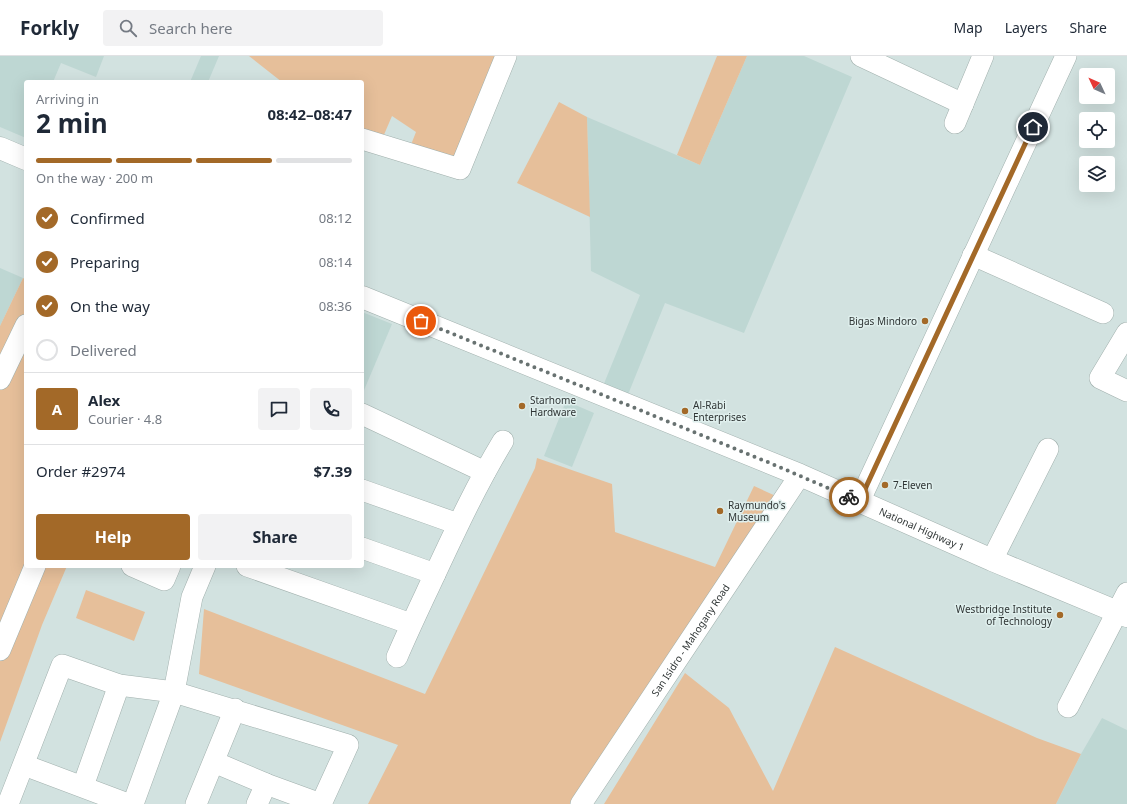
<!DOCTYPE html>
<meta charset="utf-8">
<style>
body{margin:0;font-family:"Noto Sans",sans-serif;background:#f2f2f3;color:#1f2937;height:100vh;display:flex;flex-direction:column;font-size:15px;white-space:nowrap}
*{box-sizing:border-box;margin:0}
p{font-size:13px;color:#747a83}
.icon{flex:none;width:22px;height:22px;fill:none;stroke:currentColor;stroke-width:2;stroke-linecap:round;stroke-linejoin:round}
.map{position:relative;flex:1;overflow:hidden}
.panel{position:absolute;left:24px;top:24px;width:340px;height:488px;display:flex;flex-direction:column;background:#fff;border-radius:4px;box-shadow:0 4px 16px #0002}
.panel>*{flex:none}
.needle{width:26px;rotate:314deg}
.tools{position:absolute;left:1079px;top:12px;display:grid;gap:8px}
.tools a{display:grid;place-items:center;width:36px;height:36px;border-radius:4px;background:#fff;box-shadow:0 4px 16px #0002;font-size:20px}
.pin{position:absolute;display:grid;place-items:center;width:34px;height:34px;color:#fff;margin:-17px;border:2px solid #fff;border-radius:50%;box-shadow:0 1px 4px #0007}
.courier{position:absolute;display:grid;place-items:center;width:40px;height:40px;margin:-20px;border:3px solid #a36928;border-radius:50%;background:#fff;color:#222;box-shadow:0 1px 5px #0007}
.head em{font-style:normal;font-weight:700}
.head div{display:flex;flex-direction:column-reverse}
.head{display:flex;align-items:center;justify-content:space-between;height:68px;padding:0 12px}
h1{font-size:26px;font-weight:700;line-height:30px}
.bar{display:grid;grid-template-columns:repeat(4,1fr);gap:6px 4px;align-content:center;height:48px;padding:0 12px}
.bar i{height:5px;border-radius:3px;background:#e0e1e3}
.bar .current{background:#a36928}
.bar p{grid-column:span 4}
.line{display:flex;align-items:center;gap:10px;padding:0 12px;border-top:1px solid #e0e1e3}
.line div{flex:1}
.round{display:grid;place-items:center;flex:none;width:42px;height:42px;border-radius:4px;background:#f2f2f3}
ol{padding:0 12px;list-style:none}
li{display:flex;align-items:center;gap:12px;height:44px}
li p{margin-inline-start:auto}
li .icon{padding:4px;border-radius:50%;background:#a36928;color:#fff;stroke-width:4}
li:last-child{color:#747a83}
li i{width:22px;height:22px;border:2px solid #e0e1e3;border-radius:50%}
.cta{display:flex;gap:8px;margin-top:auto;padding:8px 12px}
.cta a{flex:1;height:46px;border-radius:4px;background:#a36928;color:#fff;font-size:16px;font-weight:700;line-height:46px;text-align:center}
.cta a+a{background:#f2f2f3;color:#1f2937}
header{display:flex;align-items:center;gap:24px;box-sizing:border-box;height:56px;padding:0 20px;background:#fff;border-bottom:1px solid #e0e1e3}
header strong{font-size:19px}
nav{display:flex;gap:22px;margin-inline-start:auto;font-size:14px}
.search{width:280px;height:36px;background:#f2f2f3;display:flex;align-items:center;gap:10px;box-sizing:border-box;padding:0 14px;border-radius:4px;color:#747a83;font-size:15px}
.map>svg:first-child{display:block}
.built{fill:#bed7d3}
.green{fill:#e6bf9a}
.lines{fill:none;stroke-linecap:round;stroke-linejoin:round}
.minor-casing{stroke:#a1b0ad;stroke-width:22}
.highway-casing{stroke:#a1b0ad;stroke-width:23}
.minor{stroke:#fff;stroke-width:21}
.highway{stroke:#fff;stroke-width:22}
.done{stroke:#687271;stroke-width:4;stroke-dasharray:0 7.2}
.route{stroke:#a36928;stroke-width:5}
.poi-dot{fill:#a36928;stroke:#dfefed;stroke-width:1.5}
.labels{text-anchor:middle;stroke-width:3;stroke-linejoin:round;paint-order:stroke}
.poi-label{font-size:10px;fill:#2f3535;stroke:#dfefed;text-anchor:start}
.street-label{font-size:10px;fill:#2f3535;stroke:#dfefed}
</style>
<header>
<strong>Forkly</strong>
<div class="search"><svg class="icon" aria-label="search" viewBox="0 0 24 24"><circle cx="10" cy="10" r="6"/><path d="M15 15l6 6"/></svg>Search here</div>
<nav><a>Map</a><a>Layers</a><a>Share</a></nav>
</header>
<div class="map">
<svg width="1127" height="748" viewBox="0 0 1127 748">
<rect width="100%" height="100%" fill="#d2e2e0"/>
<g class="built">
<polygon points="0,0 104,0 96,21 61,7 53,26 26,26 26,82 0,71"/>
<polygon points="201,0 219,0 208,26 190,26"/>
<polygon points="747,0 804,0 852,21 744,277 665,247 627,341 603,330 640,239 591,215 587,61 700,109"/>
<polygon points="0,212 23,222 0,270"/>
<polygon points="362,256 392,268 362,339"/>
<polygon points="566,345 594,357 572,411 544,400"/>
<polygon points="1102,662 1127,674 1127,748 1056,748 1081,698"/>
</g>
<g class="green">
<polygon points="249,0 510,0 463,123 405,104 416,76 392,60 380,88 362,81 362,26 282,26"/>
<polygon points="717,0 747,0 700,109 677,99"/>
<polygon points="559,46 587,61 590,161 517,127"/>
<polygon points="23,222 26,224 26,510 67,510 42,569 0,686 0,270"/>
<polygon points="537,402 612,428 615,476 715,511 754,430 778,441 573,748 368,748 398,689 199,618 204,553 425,638 535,412"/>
<polygon points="86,534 145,556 134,585 76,562"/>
<polygon points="835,591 1037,682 1081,698 1056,748 604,748 685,617 729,652 773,735"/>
</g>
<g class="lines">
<defs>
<g id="minor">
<polyline points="861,0 963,48"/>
<polyline points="955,67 983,0"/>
<polyline points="362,83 460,113 506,0"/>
<polyline points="973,199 1103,257"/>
<polyline points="1127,277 1100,322 1127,335"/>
<polyline points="0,323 26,269"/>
<polyline points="362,358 485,416"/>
<polyline points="362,434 458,468"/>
<polyline points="859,446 1066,0"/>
<polyline points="362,492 435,518"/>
<polyline points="992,504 1048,393"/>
<polyline points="132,510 164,524 170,510"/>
<polyline points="247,510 411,568"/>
<polyline points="0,594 35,510"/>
<path d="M397,601C409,573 422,546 435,518C456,473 477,428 503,385"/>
<polyline points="1068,651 1127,537"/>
<polyline points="214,706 266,728 321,748"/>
<polyline points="24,709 128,748"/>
<polyline points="83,730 119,629"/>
<polyline points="8,748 62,609 119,629 174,636 348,689 321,748"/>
<polyline points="133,748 174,636 192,541 205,510"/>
<polyline points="196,748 235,653"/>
<polyline points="257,748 266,728"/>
<path id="s1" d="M581,748L800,419"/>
</g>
<g id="highway">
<polyline points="0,92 26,103"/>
<path id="s2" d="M362,241L800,419L992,504L1127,560"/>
</g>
</defs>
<use href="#minor" class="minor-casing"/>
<use href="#highway" class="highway-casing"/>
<use href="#minor" class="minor"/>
<use href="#highway" class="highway"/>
</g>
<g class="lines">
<polyline class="done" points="421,265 770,407 849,441"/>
<polyline class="route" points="849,441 859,446 1033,71"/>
</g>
<g class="poi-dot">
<circle cx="925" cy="265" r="4"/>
<circle cx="522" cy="350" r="4"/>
<circle cx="685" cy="355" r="4"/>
<circle cx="885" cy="429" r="4"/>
<circle cx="720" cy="455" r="4"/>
<circle cx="1060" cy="559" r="4"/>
</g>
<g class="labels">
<g class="poi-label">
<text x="917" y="269" text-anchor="end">Bigas Mindoro</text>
<text x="530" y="348">Starhome<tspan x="530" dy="12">Hardware</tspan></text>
<text x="693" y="353">Al-Rabi<tspan x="693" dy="12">Enterprises</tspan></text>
<text x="893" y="433">7-Eleven</text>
<text x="728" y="453">Raymundo's<tspan x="728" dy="12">Museum</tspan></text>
<text x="1052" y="557" text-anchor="end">Westbridge Institute<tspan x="1052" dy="12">of Technology</tspan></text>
</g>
<g class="street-label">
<text dy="4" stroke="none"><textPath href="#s2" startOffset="606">National Highway 1</textPath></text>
<text dy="4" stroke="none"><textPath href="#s1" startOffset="197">San Isidro - Mahogany Road</textPath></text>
</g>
</g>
</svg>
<div class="tools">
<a><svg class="needle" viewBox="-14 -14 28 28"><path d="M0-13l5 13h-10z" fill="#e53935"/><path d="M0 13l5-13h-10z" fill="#747a83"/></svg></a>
<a><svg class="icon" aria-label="locate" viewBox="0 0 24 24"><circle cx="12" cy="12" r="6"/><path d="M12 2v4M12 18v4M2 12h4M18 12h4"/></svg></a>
<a><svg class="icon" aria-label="layers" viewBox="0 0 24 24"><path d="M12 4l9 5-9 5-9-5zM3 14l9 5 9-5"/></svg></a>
</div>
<div class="pin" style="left:421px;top:265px;background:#ea580c"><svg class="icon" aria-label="bag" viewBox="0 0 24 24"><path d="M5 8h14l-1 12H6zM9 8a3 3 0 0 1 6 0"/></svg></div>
<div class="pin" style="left:1033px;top:71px;background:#1f2937"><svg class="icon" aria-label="home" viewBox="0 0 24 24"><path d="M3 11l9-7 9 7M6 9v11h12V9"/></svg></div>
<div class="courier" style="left:849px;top:441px"><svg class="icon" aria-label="bike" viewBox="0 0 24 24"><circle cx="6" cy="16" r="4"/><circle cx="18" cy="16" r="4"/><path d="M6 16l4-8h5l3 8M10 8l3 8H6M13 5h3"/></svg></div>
<section class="panel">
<div class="head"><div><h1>2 min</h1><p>Arriving in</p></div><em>08:42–08:47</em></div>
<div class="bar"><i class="current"></i><i class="current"></i><i class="current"></i><i></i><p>On the way · 200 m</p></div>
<ol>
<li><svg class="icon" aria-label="check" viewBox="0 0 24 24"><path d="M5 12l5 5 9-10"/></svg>Confirmed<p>08:12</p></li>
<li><svg class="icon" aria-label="check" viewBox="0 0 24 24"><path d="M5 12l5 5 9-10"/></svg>Preparing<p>08:14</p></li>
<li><svg class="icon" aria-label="check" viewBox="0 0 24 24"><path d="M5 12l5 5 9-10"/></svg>On the way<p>08:36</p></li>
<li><i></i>Delivered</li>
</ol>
<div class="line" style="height:72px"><b class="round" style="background:#a36928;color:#fff">A</b><div><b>Alex</b><p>Courier · 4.8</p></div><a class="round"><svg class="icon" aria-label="chat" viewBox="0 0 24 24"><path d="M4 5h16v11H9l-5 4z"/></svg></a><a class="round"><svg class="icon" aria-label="phone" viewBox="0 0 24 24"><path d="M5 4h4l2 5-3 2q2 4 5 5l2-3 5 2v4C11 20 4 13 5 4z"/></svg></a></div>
<div class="line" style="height:52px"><div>Order #2974</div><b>$7.39</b></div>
<div class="cta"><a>Help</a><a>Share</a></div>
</section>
</div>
